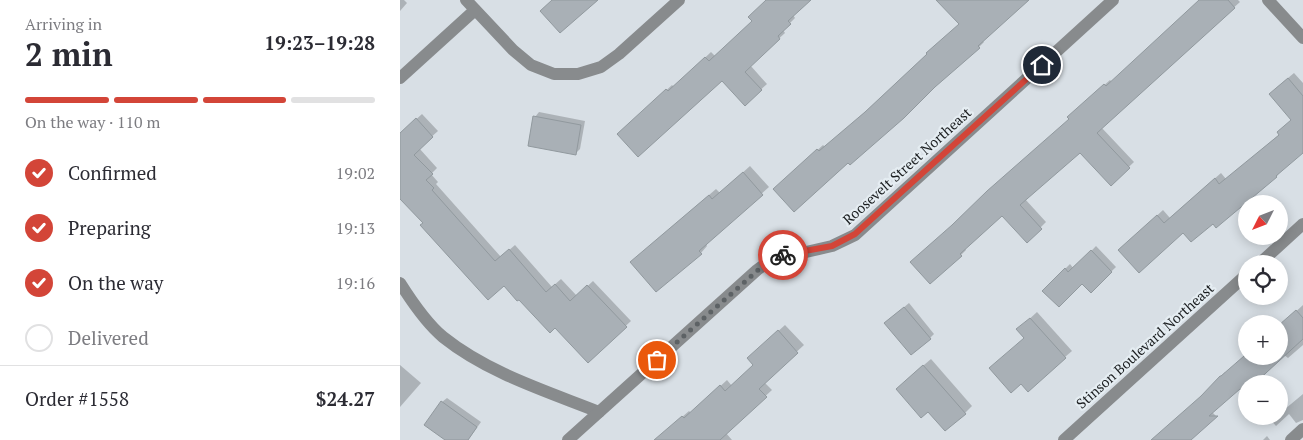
<!DOCTYPE html>
<meta charset="utf-8">
<style>
body{margin:0;font-family:"PT Serif",serif;background:#f7f7f7;color:#2b2b33;height:100vh;display:flex;flex-direction:column;font-size:19px;white-space:nowrap}
*{box-sizing:border-box;margin:0}
p{font-size:16px;color:#7c7c81}
.icon{flex:none;width:28px;height:28px;fill:none;stroke:currentColor;stroke-width:2;stroke-linecap:round;stroke-linejoin:round}
.map{position:relative;flex:1;overflow:hidden}
.panel{display:flex;flex-direction:column;background:#fff;width:400px}
.panel>*{flex:none}
.needle{width:32px;rotate:228deg}
.fabs{position:absolute;left:838px;top:195px;display:grid;gap:10px}
.fabs a{display:grid;place-items:center;width:50px;height:50px;border-radius:50%;background:#fff;box-shadow:0 2px 12px #0003;font-size:25px}
.pin{position:absolute;display:grid;place-items:center;width:42px;height:42px;color:#fff;margin:-21px;border:2px solid #fff;border-radius:50%;box-shadow:0 1px 5px #0007}
.courier{position:absolute;display:grid;place-items:center;width:50px;height:50px;margin:-25px;border:4px solid #d34538;border-radius:50%;background:#fff;color:#222;box-shadow:0 1px 6px #0007}
.head em{font-style:normal;font-weight:600}
.head div{display:flex;flex-direction:column-reverse}
.head{display:flex;align-items:center;justify-content:space-between;height:85px;padding:0 25px}
h1{font-size:32px;font-weight:600;line-height:38px}
.bar{display:grid;grid-template-columns:repeat(4,1fr);gap:8px 5px;align-content:center;height:60px;padding:0 25px}
.bar i{height:6px;border-radius:4px;background:#e1e1e2}
.bar .selected{background:#d34538}
.bar p{grid-column:span 4}
.line{display:flex;align-items:center;gap:12px;padding:0 25px;border-top:1px solid #e1e1e2}
.line div{flex:1}
ol{padding:0 25px;list-style:none}
li{display:flex;align-items:center;gap:15px;height:55px}
li p{margin-inline-start:auto}
li .icon{padding:5px;border-radius:50%;background:#d34538;color:#fff;stroke-width:4}
li:last-child{color:#7c7c81}
li i{width:28px;height:28px;border:2px solid #e1e1e2;border-radius:50%}
main{display:flex;flex:1;min-height:0}
.map>svg:first-child{display:block}
.shadow{fill:#0003}
.building{fill:#a9b0b6;stroke:#91999e}
.lines{fill:none;stroke-linecap:round;stroke-linejoin:round}
.minor{stroke:#888b8d;stroke-width:12}
.done{stroke:#5d6265;stroke-width:5;stroke-dasharray:0 9}
.route{stroke:#d34538;stroke-width:6}
.labels{text-anchor:middle;stroke-width:4.5;stroke-linejoin:round;paint-order:stroke}
.street-label{font-size:14px;fill:#1b1e20;stroke:#e5edf2}
</style>
<main>
<section class="panel">
<div class="head"><div><h1>2 min</h1><p>Arriving in</p></div><em>19:23–19:28</em></div>
<div class="bar"><i class="selected"></i><i class="selected"></i><i class="selected"></i><i></i><p>On the way · 110 m</p></div>
<ol>
<li><svg class="icon" aria-label="check" viewBox="0 0 24 24"><path d="M5 12l5 5 9-10"/></svg>Confirmed<p>19:02</p></li>
<li><svg class="icon" aria-label="check" viewBox="0 0 24 24"><path d="M5 12l5 5 9-10"/></svg>Preparing<p>19:13</p></li>
<li><svg class="icon" aria-label="check" viewBox="0 0 24 24"><path d="M5 12l5 5 9-10"/></svg>On the way<p>19:16</p></li>
<li><i></i>Delivered</li>
</ol>
<div class="line" style="height:65px"><div>Order #1558</div><b>$24.27</b></div>
</section>
<div class="map">
<svg width="903" height="440" viewBox="0 0 903 440">
<rect width="100%" height="100%" fill="#d8dfe5"/>
<g class="shadow">
<polygon points="0,0 4,0 7,3 0,11"/>
<polygon points="367,0 409,0 393,15 395,18 383,30 385,33 350,65 367,84 345,104 322,79 219,134 272,85 274,87 311,52 315,56 353,21"/>
<polygon points="538,0 628,0 582,40 584,42 579,47 448,161 380,184 423,145 425,147 471,107 561,23"/>
<polygon points="800,0 838,0 840,2 701,127 734,162 711,184 680,151 625,199 646,222 627,241 602,214 565,248 566,250 561,255 530,283 559,220 671,119 674,112 710,80 712,82"/>
<polygon points="894,73 903,83 903,151 882,169 877,176 817,226 813,222 726,244 763,210 770,218 821,173 826,179 880,134 892,120 876,88"/>
<polygon points="139,112 185,121 180,149 175,154 135,117"/>
<polygon points="22,114 38,131 19,148 37,168 31,174 38,182 36,184 101,257 115,245 152,287 161,279 177,296 193,281 231,321 188,361 155,326 24,222 0,197 0,134"/>
<polygon points="350,166 369,187 306,244 307,246 301,253 238,256 316,189 320,193"/>
<polygon points="696,246 716,267 691,291 682,282 643,291 670,264 674,269"/>
<polygon points="509,303 534,334 530,338 490,319"/>
<polygon points="903,305 903,345 888,358 884,355 846,384 846,389 842,385 812,412 816,416 789,440 753,440 805,394 825,372 826,373 846,355 879,356 879,327"/>
<polygon points="637,312 672,351 665,357 625,337 625,323"/>
<polygon points="385,325 404,345 364,382 372,390 326,433 332,440 264,440 267,430 289,411 291,413 327,380 332,386 355,364 355,352"/>
<polygon points="531,359 572,406 565,413 504,382"/>
<polygon points="0,365 21,383 0,407"/>
<polygon points="903,394 903,420 896,423 889,414 876,426 867,416 879,416 879,403 885,409"/>
<polygon points="47,398 81,422 68,440 47,440 42,402"/>
<polygon points="867,436 870,440 863,440"/>
</g>
<g class="building">
<polygon points="152,0 198,0 160,33 140,11"/>
<polygon points="366,0 411,0 388,21 391,24 378,36 380,39 345,72 362,90 345,106 322,81 238,157 217,134 266,89 268,91 305,57 309,61 352,21 348,17"/>
<polygon points="536,0 629,0 578,46 580,48 535,87 504,118 450,165 448,163 394,212 373,189 417,149 419,151 465,112 527,54 526,53 559,24"/>
<polygon points="799,0 828,0 835,8 697,133 730,168 711,186 680,153 620,205 642,229 627,243 602,216 560,254 562,256 530,284 510,262 552,225 587,191 669,119 667,117 704,84 706,86"/>
<polygon points="888,78 903,96 903,153 876,176 877,177 816,228 813,224 791,242 783,233 739,273 718,250 757,215 764,223 815,178 819,184 879,135 877,132 891,120 869,94"/>
<polygon points="133,116 181,125 176,155 128,146"/>
<polygon points="16,118 33,137 14,155 33,174 26,180 34,188 32,190 95,261 109,249 146,292 155,284 170,301 187,285 227,327 188,363 155,328 150,333 119,300 117,301 104,286 88,300 20,225 23,223 0,199 0,133"/>
<polygon points="343,172 363,195 299,251 302,254 256,292 230,262 309,195 312,199"/>
<polygon points="691,250 712,272 691,293 682,284 659,307 642,291 665,268 668,272"/>
<polygon points="504,307 531,339 511,355 484,323"/>
<polygon points="896,310 903,318 903,339 854,384 846,384 846,391 844,393 840,389 809,416 818,416 791,440 751,440 801,396 820,376 821,376 844,356 879,356 879,325"/>
<polygon points="630,318 666,358 628,392 621,384 611,393 589,368 624,338 616,329"/>
<polygon points="378,330 398,353 359,389 367,397 320,440 254,440 282,416 284,418 320,385 325,391 353,365 347,358"/>
<polygon points="523,365 566,414 545,431 528,412 521,418 496,389"/>
<polygon points="41,401 77,427 68,440 45,440 24,425"/>
</g>
<g class="lines">
<g class="minor">
<polyline points="66,0 113,50 131,65 154,74 178,74 201,67 219,54 279,0"/>
<polyline points="868,0 903,38"/>
<polyline points="0,78 75,10"/>
<polyline points="859,264 903,224"/>
<path d="M0,283C12,302 26,323 43,337C88,373 146,391 199,412"/>
<polyline points="168,440 357,270 372,259 389,253 406,252 432,246 455,235 713,0"/>
<polyline points="664,440 846,275"/>
<polyline points="891,440 903,429"/>
</g>
</g>
<g class="lines">
<polyline class="done" points="257,360 358,270 372,259 383,255"/>
<polyline class="route" points="383,255 432,246 455,234 642,65"/>
</g>
<g class="labels">
<g class="street-label">
<text transform="translate(507 166) rotate(-42)" y="5">Roosevelt Street Northeast</text>
<text transform="translate(745 346) rotate(-42)" y="5">Stinson Boulevard Northeast</text>
</g>
</g>
</svg>
<div class="fabs">
<a><svg class="needle" viewBox="-14 -14 28 28"><path d="M0-13l5 13h-10z" fill="#e53935"/><path d="M0 13l5-13h-10z" fill="#7c7c81"/></svg></a>
<a><svg class="icon" aria-label="locate" viewBox="0 0 24 24"><circle cx="12" cy="12" r="6"/><path d="M12 2v4M12 18v4M2 12h4M18 12h4"/></svg></a>
<a>+</a>
<a>−</a>
</div>
<div class="pin" style="left:257px;top:360px;background:#ea580c"><svg class="icon" aria-label="bag" viewBox="0 0 24 24"><path d="M5 8h14l-1 12H6zM9 8a3 3 0 0 1 6 0"/></svg></div>
<div class="pin" style="left:642px;top:65px;background:#1f2937"><svg class="icon" aria-label="home" viewBox="0 0 24 24"><path d="M3 11l9-7 9 7M6 9v11h12V9"/></svg></div>
<div class="courier" style="left:383px;top:255px"><svg class="icon" aria-label="bike" viewBox="0 0 24 24"><circle cx="6" cy="16" r="4"/><circle cx="18" cy="16" r="4"/><path d="M6 16l4-8h5l3 8M10 8l3 8H6M13 5h3"/></svg></div>
</div>
</main>
